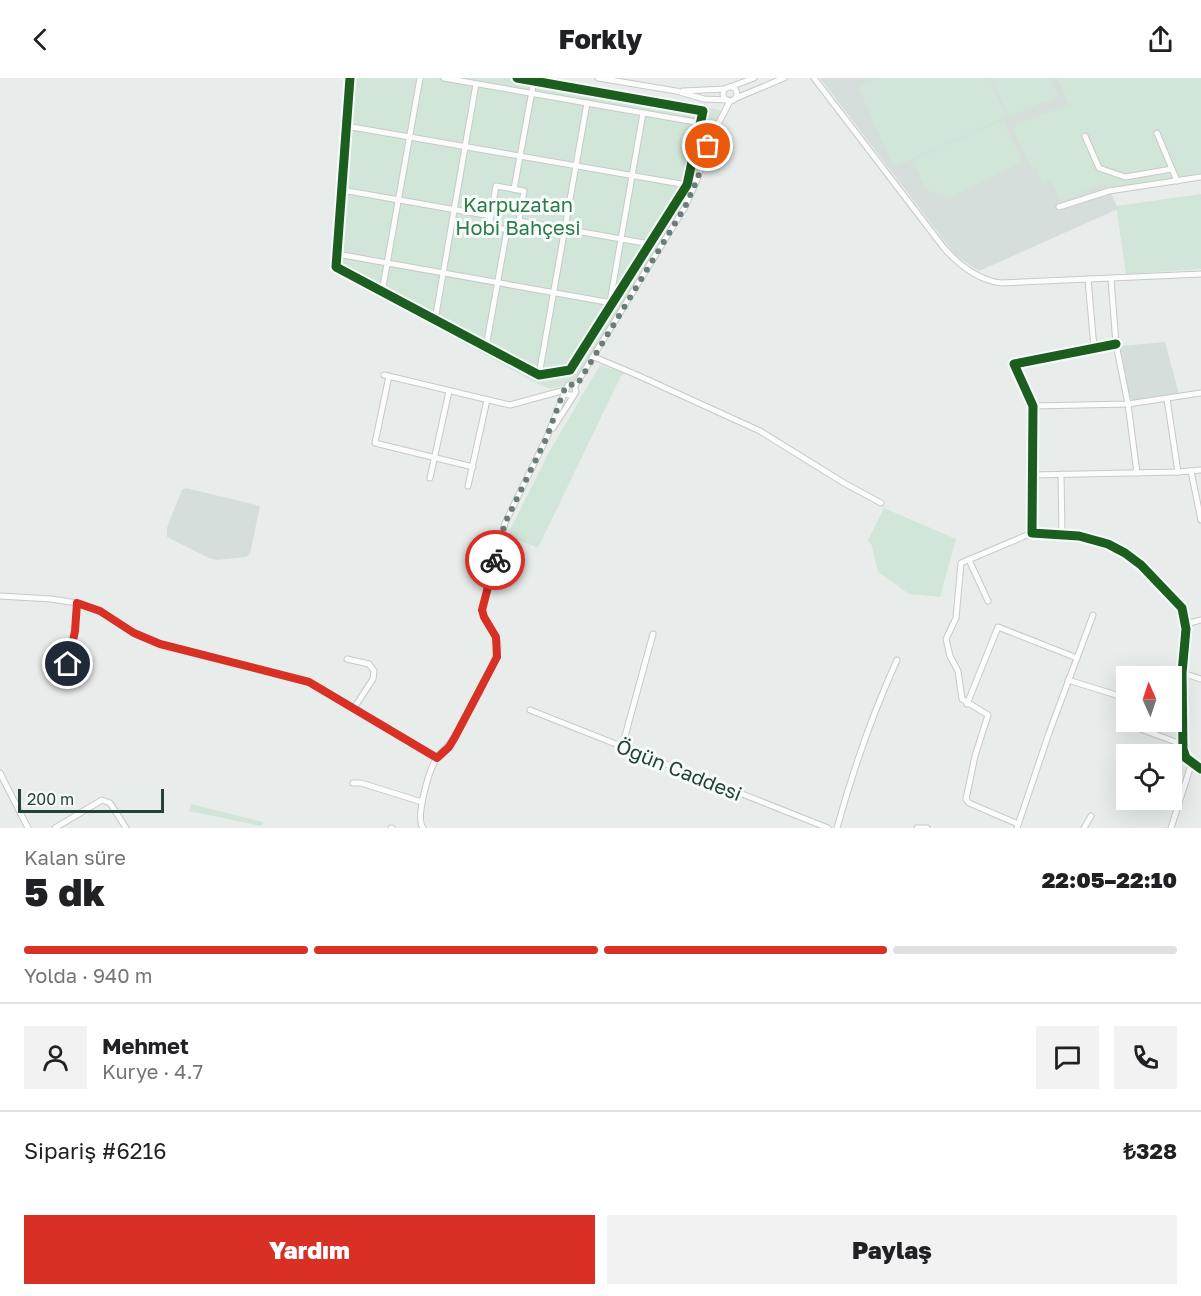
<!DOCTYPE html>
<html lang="tr">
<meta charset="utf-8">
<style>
body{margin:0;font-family:"Golos Text",sans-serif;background:#f2f2f2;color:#202124;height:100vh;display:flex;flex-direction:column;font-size:22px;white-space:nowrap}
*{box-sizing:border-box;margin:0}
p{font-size:20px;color:#757577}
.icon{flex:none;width:33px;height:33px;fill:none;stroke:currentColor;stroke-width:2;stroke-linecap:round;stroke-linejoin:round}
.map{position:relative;height:750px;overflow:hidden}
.drawer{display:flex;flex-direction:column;background:#fff;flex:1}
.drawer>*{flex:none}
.needle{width:39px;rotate:357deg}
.controls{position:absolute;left:1116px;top:588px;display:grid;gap:12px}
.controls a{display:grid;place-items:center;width:66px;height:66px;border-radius:0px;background:#fff;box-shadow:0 6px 24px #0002;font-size:30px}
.scale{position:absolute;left:18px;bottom:15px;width:146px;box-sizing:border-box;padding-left:6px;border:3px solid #24423a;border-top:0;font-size:16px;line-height:21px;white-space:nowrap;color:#24423a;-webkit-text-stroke:4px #f7fbf9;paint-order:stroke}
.pin{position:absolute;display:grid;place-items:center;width:51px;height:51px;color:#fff;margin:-26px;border:3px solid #fff;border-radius:50%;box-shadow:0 2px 6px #0007}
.courier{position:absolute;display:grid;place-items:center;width:60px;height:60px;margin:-30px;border:4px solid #d93025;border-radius:50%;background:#fff;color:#222;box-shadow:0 2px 8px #0007}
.head em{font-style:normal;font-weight:800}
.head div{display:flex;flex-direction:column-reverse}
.head{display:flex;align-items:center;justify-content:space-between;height:102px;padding:0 24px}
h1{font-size:39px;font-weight:800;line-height:45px}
.bar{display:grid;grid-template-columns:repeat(4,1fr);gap:9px 6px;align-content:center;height:72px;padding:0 24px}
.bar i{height:8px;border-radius:4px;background:#e0e0e0}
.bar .selected{background:#d93025}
.bar p{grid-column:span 4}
.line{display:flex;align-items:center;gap:15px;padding:0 24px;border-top:2px solid #e0e0e0}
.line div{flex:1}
.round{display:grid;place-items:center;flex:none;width:63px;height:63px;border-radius:0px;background:#f2f2f2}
.button{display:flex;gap:12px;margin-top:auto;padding:12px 24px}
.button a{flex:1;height:69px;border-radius:0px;background:#d93025;color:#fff;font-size:24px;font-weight:800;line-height:69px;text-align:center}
.button a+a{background:#f2f2f2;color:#202124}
header{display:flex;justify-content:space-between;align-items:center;height:78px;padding:0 24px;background:#fff;font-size:27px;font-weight:800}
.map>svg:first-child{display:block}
.built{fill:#d6dedb}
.green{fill:#d1e6d8}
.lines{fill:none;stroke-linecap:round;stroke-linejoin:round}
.minor-casing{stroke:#c5cac8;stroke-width:7}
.minor{stroke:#fcfcfc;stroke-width:5}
.cycleway-casing{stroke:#f7fbf9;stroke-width:13}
.cycleway{stroke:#1b5e20;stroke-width:9}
.done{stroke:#697e78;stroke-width:6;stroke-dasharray:0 10.8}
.route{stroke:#d93025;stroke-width:8}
.labels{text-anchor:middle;stroke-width:6;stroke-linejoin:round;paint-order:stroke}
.park-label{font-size:20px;fill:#2d7a4b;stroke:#f7fbf9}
.street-label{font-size:20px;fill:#24423a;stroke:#f7fbf9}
</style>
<header><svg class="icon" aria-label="back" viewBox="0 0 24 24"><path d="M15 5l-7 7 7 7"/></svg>Forkly<svg class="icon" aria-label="share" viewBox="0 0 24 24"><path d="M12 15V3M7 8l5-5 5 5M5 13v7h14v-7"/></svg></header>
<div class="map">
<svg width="1201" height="750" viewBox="0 0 1201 750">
<rect width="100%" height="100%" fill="#e8edeb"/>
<g class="built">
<polygon points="820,0 1058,0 1118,131 979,193 955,177"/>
<polygon points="1165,264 1179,316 1134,323 1130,319 1120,268"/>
<polygon points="186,410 260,428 250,476 246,479 217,482 209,480 167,459 167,450 173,434 182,412"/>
</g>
<g class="green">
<polygon points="352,0 534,0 715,31 721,33 725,39 710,58 696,110 574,305 550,311 538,306 337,195"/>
<polygon points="879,0 989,0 1006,39 894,89 858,9"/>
<polygon points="992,0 1050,0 1058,18 1008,39"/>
<polygon points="1058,0 1201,0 1201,97 1108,110 1105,104 1061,124 1051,102 1042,106 1036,90 1031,88 1014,53 1015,47 1070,26"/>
<polygon points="1003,42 1022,84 948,120 926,111 913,82"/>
<polygon points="1201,116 1201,191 1126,196 1116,128"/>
<polygon points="600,287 625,295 621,298 538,470 511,459 505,462 548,376"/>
<polygon points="884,430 956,461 940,519 909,516 878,494 872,468 868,462"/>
<polygon points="191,726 263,744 261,748 189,733"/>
</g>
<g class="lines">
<defs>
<g id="minor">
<polyline points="350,0 336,189 539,297 570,292 687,107 703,33 517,0"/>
<polyline points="444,0 701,45"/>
<polyline points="598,0 676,13 704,21 728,22"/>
<path d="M814,0L944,170C959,187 978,202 1001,205L1201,196"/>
<polyline points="730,9 754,0"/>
<circle cx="730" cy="16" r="7"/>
<polyline points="683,13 725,11"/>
<polyline points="734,21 784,0"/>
<polyline points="346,48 687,107"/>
<polyline points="1157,55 1177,103"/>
<polyline points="1085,58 1099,90 1125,99 1172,91"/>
<polygon points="496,108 524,113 517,153 489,149"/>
<polyline points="514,111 534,2"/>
<polyline points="342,112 491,138"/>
<polyline points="1059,129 1109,113 1201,99"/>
<polyline points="519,143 650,166"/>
<polyline points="337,176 612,225"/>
<polyline points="1088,201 1094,270"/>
<polyline points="1111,201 1116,266 1128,326 1137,395"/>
<polyline points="382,214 420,0"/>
<polyline points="610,224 643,35"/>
<polyline points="435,242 476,6"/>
<polyline points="1116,266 1014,286 1033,328 1032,455 1079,458 1108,466 1125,475 1141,487 1182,530 1186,551 1182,595 1183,671 1186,680 1201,691"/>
<polyline points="486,269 507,152"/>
<polyline points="594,279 637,297 760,353 844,405 881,425"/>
<polyline points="384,297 510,327 565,312"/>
<polyline points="539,297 587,25"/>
<polyline points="389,298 375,365 473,389"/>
<polyline points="575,308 685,129 697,102 711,60 730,23"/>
<polyline points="1167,321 1178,394"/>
<polyline points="1033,328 1128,326 1201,315"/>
<polyline points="553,350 576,314 574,307 568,307 565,314 568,317 574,317"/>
<polyline points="1191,393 1201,442"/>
<polyline points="1061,396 1062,457"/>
<polyline points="1032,397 1178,394 1201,392"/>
<polyline points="430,400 449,313"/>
<polyline points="468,408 487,322"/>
<polyline points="969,482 988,523"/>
<polyline points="0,518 51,521 77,525 100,533 133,555 160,566 309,604 437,679"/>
<polyline points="1186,546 1201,542"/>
<polyline points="347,581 369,586 374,593 373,601 354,630"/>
<polyline points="68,586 75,553 77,525"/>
<polyline points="1182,595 1201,601"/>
<polyline points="1068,602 1126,620"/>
<polyline points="967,626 998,549 1077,580"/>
<polyline points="530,632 828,750"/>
<polyline points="1172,634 1183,638"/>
<polyline points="1135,649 1184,667"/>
<polyline points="622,669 653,556"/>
<polyline points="0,695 28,750"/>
<polyline points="353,705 361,705 422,724"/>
<polyline points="1018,746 969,725 966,721 975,678 988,637 962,621 958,593 950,578 946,561 956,540 961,485 1032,455"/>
<polyline points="55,750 102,722 110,725 126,750"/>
<polyline points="391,750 392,750"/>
<path d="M423,750C415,739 429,693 436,681C441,673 450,667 455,659C464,643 499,582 498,568C497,553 482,545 483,530L505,445L546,361L565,314"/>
<path d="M837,750C853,692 872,637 897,582"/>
<polyline points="917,750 927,750"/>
<polyline points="1017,750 1049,655 1093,537"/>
<polyline points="1084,750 1091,738"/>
<polyline points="1171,750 1192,684"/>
</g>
</defs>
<use href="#minor" class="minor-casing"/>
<use href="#minor" class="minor"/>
<defs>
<g id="cycleway">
<polyline points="350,0 336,189 539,297 570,292 687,107 703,33 517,0"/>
<polyline points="1116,266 1014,286 1033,328 1032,455 1079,458 1108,466 1125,475 1141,487 1182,530 1186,551 1182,595 1183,671 1186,680 1201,691"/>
</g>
</defs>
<use href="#cycleway" class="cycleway-casing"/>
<use href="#cycleway" class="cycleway"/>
</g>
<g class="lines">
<polyline class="done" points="495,482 505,445 546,361 565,310 570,306 575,308 580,302 685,129 697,102 708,68"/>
<polyline class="route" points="68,586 75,553 77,525 100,533 134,555 160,566 309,604 437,680 449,669 455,659 497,579 496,559 484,539 482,532 495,482"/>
</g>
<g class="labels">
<g class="park-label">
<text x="518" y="134">Karpuzatan<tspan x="518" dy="23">Hobi Bahçesi</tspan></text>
</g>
<g class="street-label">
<text transform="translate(679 692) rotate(22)" y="7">Öğün Caddesi</text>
</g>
</g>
</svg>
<div class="controls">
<a><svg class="needle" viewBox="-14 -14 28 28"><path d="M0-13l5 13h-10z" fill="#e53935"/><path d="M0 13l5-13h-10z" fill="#757577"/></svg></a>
<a><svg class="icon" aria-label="locate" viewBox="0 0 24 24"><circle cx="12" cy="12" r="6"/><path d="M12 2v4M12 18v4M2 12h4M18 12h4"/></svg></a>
</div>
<div class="scale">200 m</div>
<div class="pin" style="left:708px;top:68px;background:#ea580c"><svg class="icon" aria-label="bag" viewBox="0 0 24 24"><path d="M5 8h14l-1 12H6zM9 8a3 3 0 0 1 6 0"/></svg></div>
<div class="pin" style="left:68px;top:586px;background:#1f2937"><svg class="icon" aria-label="home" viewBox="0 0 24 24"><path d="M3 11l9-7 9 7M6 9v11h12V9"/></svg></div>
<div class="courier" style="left:495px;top:482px"><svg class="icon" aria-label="bike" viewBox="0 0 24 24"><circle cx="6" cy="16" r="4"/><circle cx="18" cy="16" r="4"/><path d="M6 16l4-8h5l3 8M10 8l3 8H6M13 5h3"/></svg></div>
</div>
<section class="drawer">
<div class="head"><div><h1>5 dk</h1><p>Kalan süre</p></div><em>22:05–22:10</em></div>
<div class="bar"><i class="selected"></i><i class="selected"></i><i class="selected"></i><i></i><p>Yolda · 940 m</p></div>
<div class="line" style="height:108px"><a class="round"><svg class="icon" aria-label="person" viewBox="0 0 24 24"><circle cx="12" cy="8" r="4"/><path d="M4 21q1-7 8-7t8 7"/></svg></a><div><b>Mehmet</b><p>Kurye · 4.7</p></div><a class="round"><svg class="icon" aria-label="chat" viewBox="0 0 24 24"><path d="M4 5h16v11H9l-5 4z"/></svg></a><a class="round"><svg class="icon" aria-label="phone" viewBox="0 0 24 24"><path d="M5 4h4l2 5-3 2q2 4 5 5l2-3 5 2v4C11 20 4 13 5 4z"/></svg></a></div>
<div class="line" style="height:78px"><div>Sipariş #6216</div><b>₺328</b></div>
<div class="button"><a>Yardım</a><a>Paylaş</a></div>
</section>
